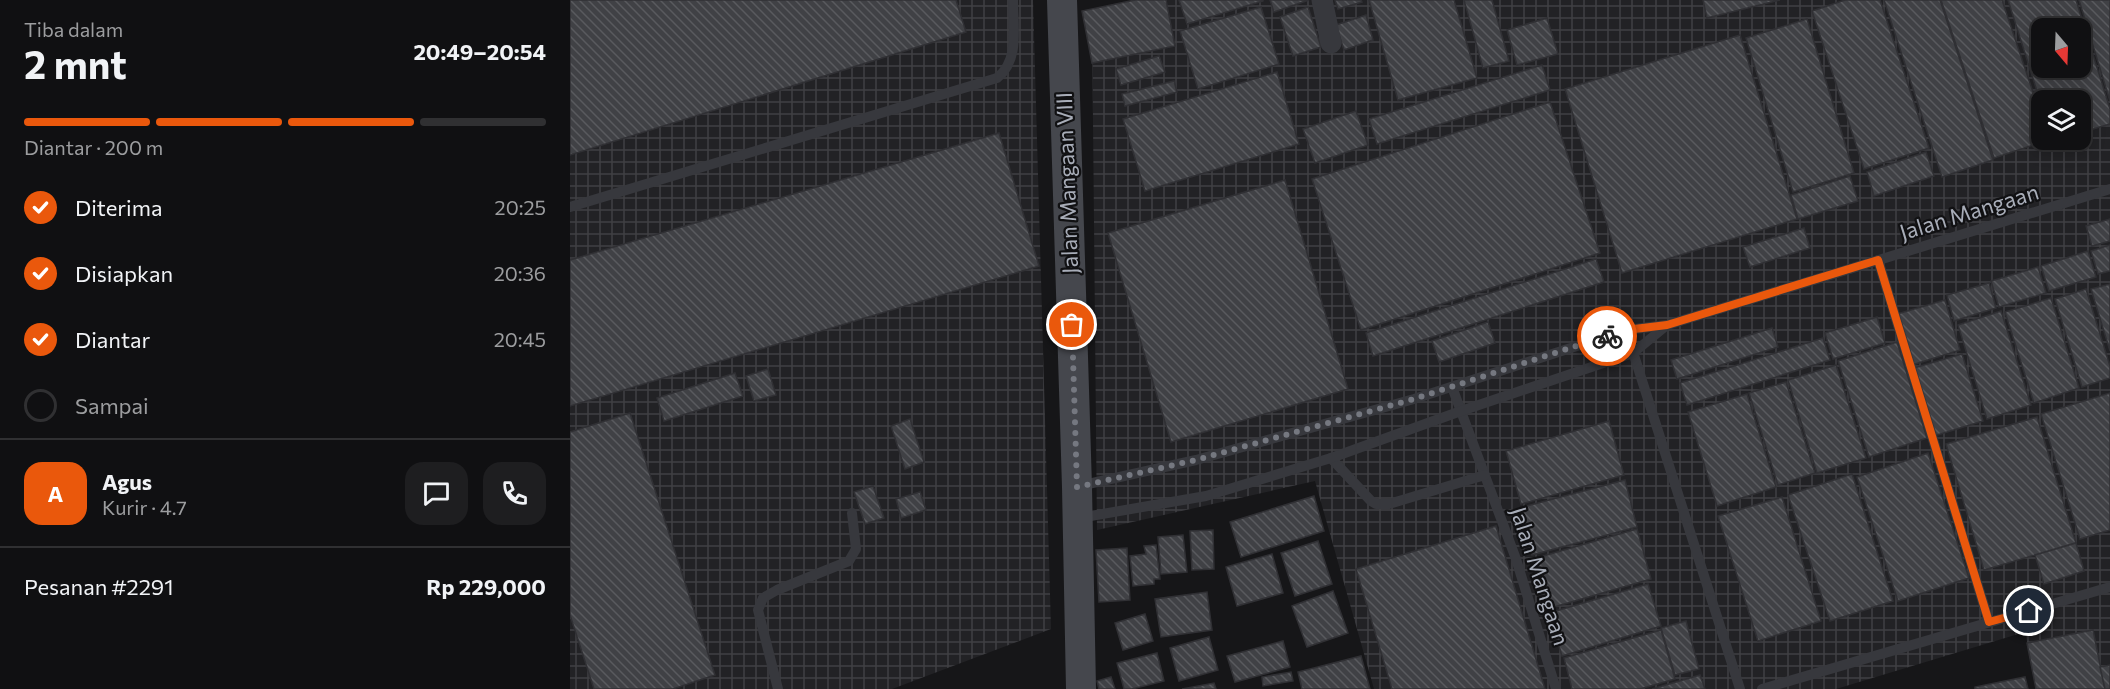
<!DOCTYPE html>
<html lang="id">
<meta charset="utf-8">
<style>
body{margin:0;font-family:Commissioner,sans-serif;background:#1e1e20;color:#f1f3f6;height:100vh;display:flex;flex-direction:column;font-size:22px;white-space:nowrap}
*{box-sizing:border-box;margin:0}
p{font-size:20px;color:#9c9d9f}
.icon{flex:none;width:33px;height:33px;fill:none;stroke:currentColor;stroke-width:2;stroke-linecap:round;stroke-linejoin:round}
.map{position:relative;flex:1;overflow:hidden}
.side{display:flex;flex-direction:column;background:#101012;width:570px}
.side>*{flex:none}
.needle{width:39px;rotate:161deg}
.tools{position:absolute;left:1461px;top:18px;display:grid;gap:12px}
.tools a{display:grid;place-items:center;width:60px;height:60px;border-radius:12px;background:#101012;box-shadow:0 3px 15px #0003,0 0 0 2px #303032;font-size:30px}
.pin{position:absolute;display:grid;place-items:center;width:51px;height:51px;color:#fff;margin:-26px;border:3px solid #fff;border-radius:50%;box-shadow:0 2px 6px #0007}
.courier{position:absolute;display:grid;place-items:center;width:60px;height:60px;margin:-30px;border:4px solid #ea580c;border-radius:50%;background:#fff;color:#222;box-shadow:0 2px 8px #0007}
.head em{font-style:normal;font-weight:700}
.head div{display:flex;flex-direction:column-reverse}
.head{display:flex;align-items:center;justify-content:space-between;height:102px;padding:0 24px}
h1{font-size:39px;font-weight:700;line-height:45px}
.bar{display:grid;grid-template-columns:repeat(4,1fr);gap:9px 6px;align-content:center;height:72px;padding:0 24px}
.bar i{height:8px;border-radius:4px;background:#303032}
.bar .current{background:#ea580c}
.bar p{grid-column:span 4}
.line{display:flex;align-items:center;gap:15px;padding:0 24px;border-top:2px solid #303032}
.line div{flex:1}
.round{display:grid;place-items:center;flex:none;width:63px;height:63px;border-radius:18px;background:#1e1e20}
ol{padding:0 24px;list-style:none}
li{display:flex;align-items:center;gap:18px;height:66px}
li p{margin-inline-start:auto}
li .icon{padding:6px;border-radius:50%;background:#ea580c;color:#fff;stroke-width:4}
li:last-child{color:#9c9d9f}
li i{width:33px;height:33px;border:3px solid #303032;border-radius:50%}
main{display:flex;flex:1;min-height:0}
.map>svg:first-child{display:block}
.industrial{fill:url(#industrial-grid);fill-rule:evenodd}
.building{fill:url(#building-back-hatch);stroke:#303034;stroke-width:1.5;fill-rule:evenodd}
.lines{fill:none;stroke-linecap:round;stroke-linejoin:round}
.lane{stroke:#37383d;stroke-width:10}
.street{stroke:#37383d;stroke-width:21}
.secondary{stroke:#45474d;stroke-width:30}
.done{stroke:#757880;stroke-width:6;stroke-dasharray:0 10.8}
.route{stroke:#ea580c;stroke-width:8}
.labels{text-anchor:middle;stroke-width:4.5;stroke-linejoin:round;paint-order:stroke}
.street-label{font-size:22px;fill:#a8adb8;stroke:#111113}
</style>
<main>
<section class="side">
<div class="head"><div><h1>2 mnt</h1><p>Tiba dalam</p></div><em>20:49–20:54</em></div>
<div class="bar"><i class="current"></i><i class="current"></i><i class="current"></i><i></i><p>Diantar · 200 m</p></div>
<ol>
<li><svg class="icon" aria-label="check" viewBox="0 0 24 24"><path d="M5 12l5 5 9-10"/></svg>Diterima<p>20:25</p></li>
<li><svg class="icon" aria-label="check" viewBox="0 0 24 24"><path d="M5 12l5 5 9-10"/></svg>Disiapkan<p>20:36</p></li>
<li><svg class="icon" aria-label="check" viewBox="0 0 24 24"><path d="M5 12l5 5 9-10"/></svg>Diantar<p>20:45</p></li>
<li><i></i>Sampai</li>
</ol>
<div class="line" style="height:108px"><b class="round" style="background:#ea580c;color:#fff">A</b><div><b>Agus</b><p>Kurir · 4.7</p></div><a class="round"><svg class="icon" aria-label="chat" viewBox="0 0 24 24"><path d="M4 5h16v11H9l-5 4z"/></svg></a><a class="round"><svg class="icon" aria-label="phone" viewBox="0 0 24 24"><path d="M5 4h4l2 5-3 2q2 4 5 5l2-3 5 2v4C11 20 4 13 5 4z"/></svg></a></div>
<div class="line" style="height:78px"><div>Pesanan #2291</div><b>Rp 229,000</b></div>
</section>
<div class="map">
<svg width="1540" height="689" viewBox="0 0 1540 689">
<defs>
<pattern id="industrial-grid" width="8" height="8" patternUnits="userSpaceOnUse" patternTransform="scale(1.5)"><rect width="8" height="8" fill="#222225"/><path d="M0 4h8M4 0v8" fill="none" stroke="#3f3f43"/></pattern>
<pattern id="building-back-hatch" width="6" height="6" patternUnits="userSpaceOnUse" patternTransform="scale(1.5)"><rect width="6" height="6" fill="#404145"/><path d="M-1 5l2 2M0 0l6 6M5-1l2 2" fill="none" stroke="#595a5e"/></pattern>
</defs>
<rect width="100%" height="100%" fill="#161618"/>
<g class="industrial">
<polygon points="0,0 463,0 481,629 322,689 0,689"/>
<path d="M580,0H1540V689H1467L1455,632L1266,689H804L745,481L527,530L522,17ZM1472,28H1510V68H1472ZM1472,100H1510V140H1472Z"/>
</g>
<g class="building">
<polygon points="0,0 386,0 396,32 0,155"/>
<polygon points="565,0 596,0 605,46 522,63 512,11"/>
<polygon points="609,0 693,0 693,1 617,24"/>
<polygon points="700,0 739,0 704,12"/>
<polygon points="765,0 791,0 792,2 768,9"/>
<polygon points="799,0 884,0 907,78 828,100"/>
<polygon points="894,0 922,0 939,61 913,68"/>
<polygon points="1133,0 1210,0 1137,18"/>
<polygon points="1275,0 1310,0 1359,148 1294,169 1242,11"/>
<polygon points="1314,0 1370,0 1423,160 1372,177"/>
<polygon points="1371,0 1432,0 1472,119 1472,140 1478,140 1424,158"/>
<path d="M1438,0H1506L1540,109V124L1510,133V100H1472V107ZM1472,28H1510V68H1472Z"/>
<polygon points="1509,0 1540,0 1540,101"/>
<polygon points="691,7 709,64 628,89 610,31"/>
<polygon points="738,7 751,47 723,56 710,17"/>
<polygon points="796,15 803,40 774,50 766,25"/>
<polygon points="977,18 988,54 947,65 937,30"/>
<polygon points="1237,19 1284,173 1223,192 1176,38"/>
<polygon points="1170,35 1227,219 1052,273 995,89"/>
<polygon points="589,56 595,72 551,85 546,69"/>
<polygon points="972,65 980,90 807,144 799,119"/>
<polygon points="707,72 729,144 575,191 553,119"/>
<polygon points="604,81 607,92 555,106 552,94"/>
<polygon points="980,102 1030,253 791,330 742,179"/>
<polygon points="786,111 798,145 745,163 733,129"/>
<polygon points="429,133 469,266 0,406 0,260"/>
<polygon points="1356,152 1364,176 1304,196 1297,172"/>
<polygon points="1280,176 1288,201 1228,219 1221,195"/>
<polygon points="715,180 778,389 601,442 538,233"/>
<polygon points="1540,219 1540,241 1522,246 1516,226"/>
<polygon points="1234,228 1240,248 1180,267 1173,247"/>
<polygon points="1540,245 1540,271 1528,274 1521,251"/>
<polygon points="1518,251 1526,277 1479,291 1471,266"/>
<polygon points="1026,259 1034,282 803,356 796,333"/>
<polygon points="1468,267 1476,293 1429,307 1421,281"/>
<polygon points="1419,283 1426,308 1384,321 1377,295"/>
<polygon points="1540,284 1540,351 1521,289"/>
<polygon points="1516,289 1540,366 1540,378 1512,387 1485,299"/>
<polygon points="1481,298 1509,388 1464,403 1435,312"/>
<polygon points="1375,300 1390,350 1342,365 1327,314"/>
<polygon points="1431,311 1461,405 1417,419 1388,325"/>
<polygon points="1307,317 1315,343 1263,359 1255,333"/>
<polygon points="918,322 925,343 869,362 862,341"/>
<polygon points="1202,328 1208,347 1107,379 1101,360"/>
<polygon points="1253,338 1260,360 1117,405 1110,383"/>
<polygon points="1327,342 1357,438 1299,457 1268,361"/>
<polygon points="1392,354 1413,421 1364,436 1344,368"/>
<polygon points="1266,365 1296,458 1247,473 1218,380"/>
<polygon points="198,369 206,395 184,401 176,376"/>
<polygon points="165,373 173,396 94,421 87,398"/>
<polygon points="1216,382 1245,473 1208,485 1179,393"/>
<polygon points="1540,393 1540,530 1510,539 1471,414"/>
<polygon points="1177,394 1206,487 1147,506 1118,412"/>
<polygon points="60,413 145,675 103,689 24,689 0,615 0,432"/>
<polygon points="1467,417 1506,543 1414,570 1376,444"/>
<polygon points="340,419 354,462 335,469 321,426"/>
<polygon points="1039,421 1054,475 951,504 936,451"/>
<polygon points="1358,453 1399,578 1328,601 1287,477"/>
<polygon points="1282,474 1323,601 1260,621 1218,495"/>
<polygon points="1055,480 1067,527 962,555 949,508"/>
<polygon points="303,486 314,518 295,524 284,492"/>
<polygon points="350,492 356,510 331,518 326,499"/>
<polygon points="744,496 754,531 671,557 660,522"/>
<polygon points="1212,497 1251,621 1188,641 1148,516"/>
<polygon points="926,526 975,689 822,689 786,569"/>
<polygon points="1067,529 1081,579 977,609 963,559"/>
<polygon points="643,530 644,569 622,570 620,531"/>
<polygon points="613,535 617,572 591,574 588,537"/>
<polygon points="748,541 762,584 725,596 711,553"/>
<polygon points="1506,543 1514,571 1474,584 1465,555"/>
<polygon points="586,545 590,579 584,579 584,584 563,586 560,556 576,554 574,546"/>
<polygon points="557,548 560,600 529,602 526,550"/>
<polygon points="702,554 713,593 667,606 656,567"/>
<polygon points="1078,584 1091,626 992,656 979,613"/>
<polygon points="763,591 778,633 737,647 722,606"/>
<polygon points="637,592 642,630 591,637 585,599"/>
<polygon points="575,614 583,641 553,650 545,623"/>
<polygon points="1116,621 1129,669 1105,675 1091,628"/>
<polygon points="1091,630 1105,679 1070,689 1002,689 994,658"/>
<polygon points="1523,630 1535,689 1466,689 1457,643"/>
<polygon points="639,637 648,670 609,681 600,648"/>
<polygon points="713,641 720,667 665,682 657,656"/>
<polygon points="587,653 594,681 562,689 554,689 547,663"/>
<polygon points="791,656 800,689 732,689 728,672"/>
<polygon points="1540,665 1540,689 1535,689 1530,667"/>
<polygon points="721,672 723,681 693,686 692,677"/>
<polygon points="1130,675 1135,689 1082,689"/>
<polygon points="541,677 545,689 529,689 527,681"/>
<polygon points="1455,677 1458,689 1405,689 1405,687"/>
<polygon points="644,683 646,689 612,689"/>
</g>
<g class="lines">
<g class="lane">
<path d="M0,207L427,78C450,60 443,27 443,0"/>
<polyline points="1308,260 1419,622"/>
<polyline points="1056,330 1170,689"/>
<polyline points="882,387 946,559 986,689"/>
<polyline points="761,458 801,501 806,504 819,504 915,475"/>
<polyline points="509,486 626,460 844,399 1056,330 1097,325 1540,189"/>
<polyline points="509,518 636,496 761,458 891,411 1063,353 1097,325"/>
<polyline points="208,689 188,610 193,598 207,590 279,561 286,549 282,513"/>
<polyline points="1192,689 1540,587"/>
</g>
<polyline class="street" points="752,0 761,43"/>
<polyline class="secondary" points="492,0 507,487 511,689"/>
</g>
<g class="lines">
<polyline class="done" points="502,325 507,487 626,460 844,399 1037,336"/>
<polyline class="route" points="1037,336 1056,330 1097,325 1308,260 1419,622 1459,611"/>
</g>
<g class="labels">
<g class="street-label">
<text transform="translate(497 183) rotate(-92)" y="8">Jalan Mangaan VIII</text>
<text transform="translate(1399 212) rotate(-17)" y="8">Jalan Mangaan</text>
<text transform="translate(970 576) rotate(72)" y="8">Jalan Mangaan</text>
</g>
</g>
</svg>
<div class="tools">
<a><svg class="needle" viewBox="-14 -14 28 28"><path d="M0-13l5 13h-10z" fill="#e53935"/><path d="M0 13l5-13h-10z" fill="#9c9d9f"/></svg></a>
<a><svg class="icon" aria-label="layers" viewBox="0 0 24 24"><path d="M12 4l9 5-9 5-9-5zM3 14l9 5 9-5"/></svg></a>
</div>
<div class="pin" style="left:502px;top:325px;background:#ea580c"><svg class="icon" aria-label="bag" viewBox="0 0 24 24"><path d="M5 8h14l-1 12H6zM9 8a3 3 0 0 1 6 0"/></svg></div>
<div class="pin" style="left:1459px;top:611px;background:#1f2937"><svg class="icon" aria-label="home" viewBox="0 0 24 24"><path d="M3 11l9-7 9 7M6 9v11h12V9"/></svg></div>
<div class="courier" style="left:1037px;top:336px"><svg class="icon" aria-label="bike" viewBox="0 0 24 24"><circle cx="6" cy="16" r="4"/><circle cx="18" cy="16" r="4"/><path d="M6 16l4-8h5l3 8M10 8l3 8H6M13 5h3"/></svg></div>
</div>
</main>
